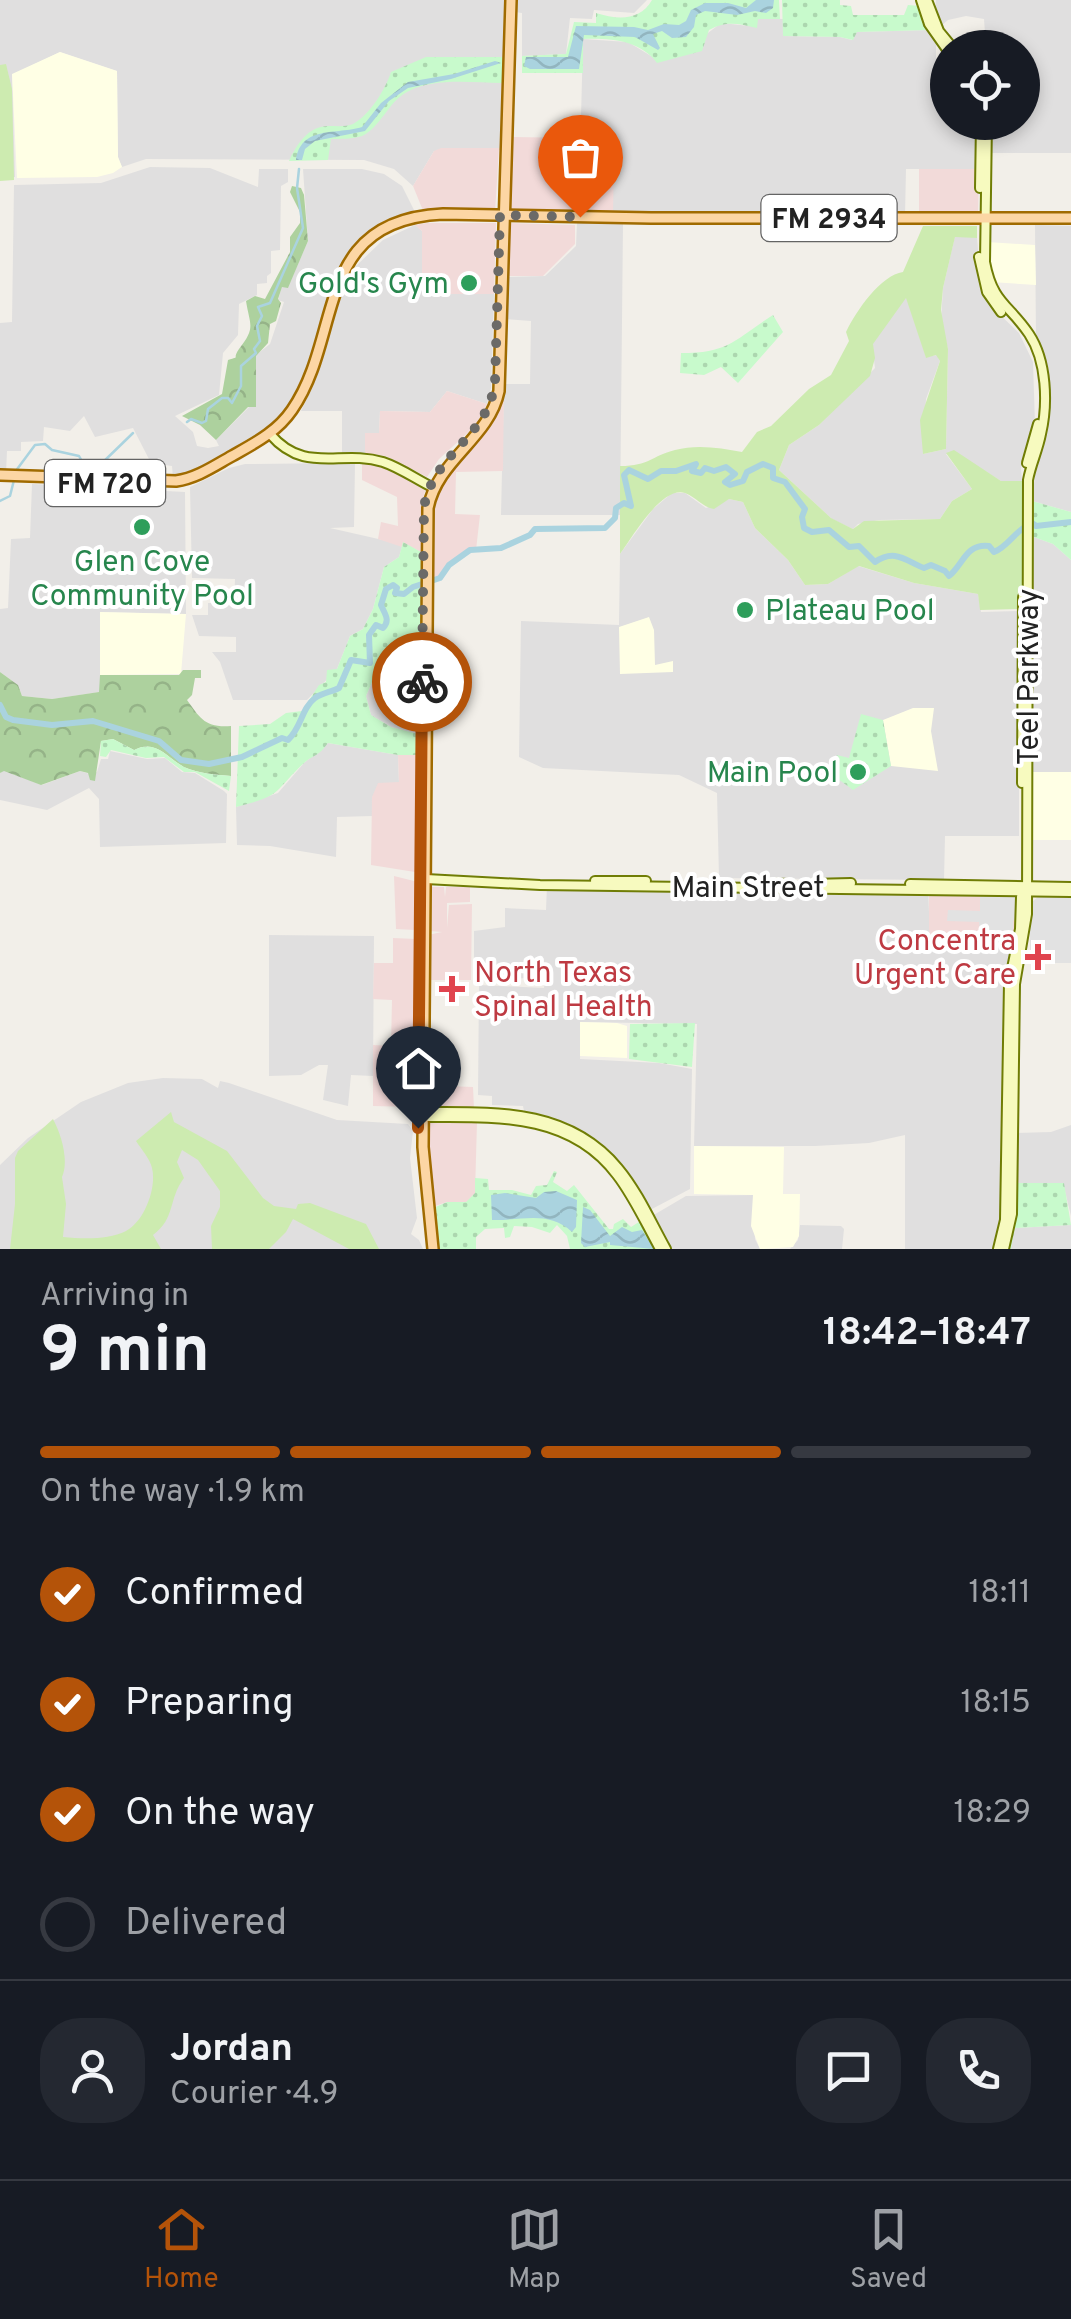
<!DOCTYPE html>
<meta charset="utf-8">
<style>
body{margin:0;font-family:Overpass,sans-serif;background:#242831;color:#f1f3f6;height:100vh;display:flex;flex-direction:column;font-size:38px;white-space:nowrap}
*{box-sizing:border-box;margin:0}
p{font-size:32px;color:#9ea1a6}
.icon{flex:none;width:55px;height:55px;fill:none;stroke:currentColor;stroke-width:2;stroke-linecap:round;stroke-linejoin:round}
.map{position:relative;height:1249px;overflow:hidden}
.drawer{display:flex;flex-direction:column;background:#171b24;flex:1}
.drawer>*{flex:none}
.controls{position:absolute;left:930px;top:30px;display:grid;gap:20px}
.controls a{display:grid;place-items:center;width:110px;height:110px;border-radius:50%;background:#171b24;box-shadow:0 5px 15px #0003;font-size:50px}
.pin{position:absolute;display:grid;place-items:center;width:85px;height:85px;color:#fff;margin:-102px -42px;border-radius:50% 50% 50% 0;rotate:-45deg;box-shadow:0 0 10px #0007}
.pin .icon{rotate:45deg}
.courier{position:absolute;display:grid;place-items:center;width:100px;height:100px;margin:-50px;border:8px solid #b45309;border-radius:50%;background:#fff;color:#222;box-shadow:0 2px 12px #0007}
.head em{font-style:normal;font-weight:700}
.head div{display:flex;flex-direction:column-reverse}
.head{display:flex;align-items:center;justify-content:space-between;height:170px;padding:0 40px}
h1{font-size:65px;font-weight:700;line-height:75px}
.bar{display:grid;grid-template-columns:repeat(4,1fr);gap:15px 10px;align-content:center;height:120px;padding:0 40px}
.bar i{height:12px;border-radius:8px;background:#363941}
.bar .current{background:#b45309}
.bar p{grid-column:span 4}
.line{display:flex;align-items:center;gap:25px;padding:0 40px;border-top:2px solid #363941}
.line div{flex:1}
.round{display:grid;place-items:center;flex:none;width:105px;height:105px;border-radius:40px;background:#242831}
ol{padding:0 40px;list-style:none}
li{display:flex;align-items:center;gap:30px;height:110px}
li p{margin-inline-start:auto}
li .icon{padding:10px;border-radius:50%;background:#b45309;color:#fff;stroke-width:4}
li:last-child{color:#9ea1a6}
li i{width:55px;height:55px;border:5px solid #363941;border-radius:50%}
.dock{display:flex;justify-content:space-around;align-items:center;height:140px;border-top:2px solid #363941;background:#171b24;font-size:28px;color:#9ea1a6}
.dock a{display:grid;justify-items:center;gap:5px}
.dock .current{color:#b45309}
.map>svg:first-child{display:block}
.residential{fill:#e0dfdf}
.commercial{fill:#f2dad9}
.education{fill:#ffffe5}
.grass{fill:#cdebb0}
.forest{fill:url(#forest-crowns)}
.park{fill:url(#park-dots)}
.parking{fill:#e2e2e2}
.water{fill:url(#water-waves)}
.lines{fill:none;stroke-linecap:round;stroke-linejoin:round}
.stream{stroke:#aad3df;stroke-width:2.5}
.river{stroke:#aad3df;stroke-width:6}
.secondary-casing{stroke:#707d05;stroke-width:12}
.primary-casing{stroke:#a06b00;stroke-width:14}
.secondary{stroke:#f7fabf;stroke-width:8}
.primary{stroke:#fcd6a4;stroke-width:9}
.done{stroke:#6b6a68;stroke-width:10;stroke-dasharray:0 18}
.route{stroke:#b45309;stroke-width:12}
.leisure-dot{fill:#2e9e5b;stroke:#fff;stroke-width:4}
.health-dot{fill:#e0444e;stroke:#fff;stroke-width:4}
.labels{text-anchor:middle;stroke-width:8;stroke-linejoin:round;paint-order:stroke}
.shield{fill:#fff;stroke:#646464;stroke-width:2.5}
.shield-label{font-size:28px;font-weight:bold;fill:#222}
.leisure-label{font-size:30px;fill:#27864d;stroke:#fff;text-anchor:end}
.street-label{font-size:30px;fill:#222;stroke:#fff}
.health-label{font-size:30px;fill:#be3a42;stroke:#fff;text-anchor:end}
</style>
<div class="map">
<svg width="1071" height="1249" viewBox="0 0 1071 1249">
<defs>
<pattern id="forest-crowns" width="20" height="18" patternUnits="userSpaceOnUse" patternTransform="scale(2.5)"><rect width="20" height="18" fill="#add19e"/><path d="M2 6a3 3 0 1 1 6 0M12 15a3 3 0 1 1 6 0" fill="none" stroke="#95b388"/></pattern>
<pattern id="park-dots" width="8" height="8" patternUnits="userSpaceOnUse" patternTransform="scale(2.5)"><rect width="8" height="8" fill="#c8facc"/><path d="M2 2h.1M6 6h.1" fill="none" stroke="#acd6af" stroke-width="1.8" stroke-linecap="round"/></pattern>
<pattern id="water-waves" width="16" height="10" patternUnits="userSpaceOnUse" patternTransform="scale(2.5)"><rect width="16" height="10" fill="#aad3df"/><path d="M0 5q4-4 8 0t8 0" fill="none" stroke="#92b5bf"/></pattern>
</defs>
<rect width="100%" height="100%" fill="#f2efe9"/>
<g class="residential">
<polygon points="0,0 505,0 503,150 434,151 413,186 394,169 364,160 146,159 122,167 118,157 117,71 60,52 12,75 15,177 0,177"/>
<polygon points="515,0 647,0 634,13 594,10 592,19 570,18 566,54 522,56 522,13 515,12"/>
<polygon points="936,0 1071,0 1071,153 990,153 990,123 1022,122 1022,48 986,47 984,19 966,16 948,20 941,26 935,12"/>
<polygon points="758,18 784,19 783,36 840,37 852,40 856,32 930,30 936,39 936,73 947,74 948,122 979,123 979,169 906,169 905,216 613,214 580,157 583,39 628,42 651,56 678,56 721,23 750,26"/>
<polygon points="150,167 210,168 258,187 259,169 288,169 288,182 281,186 280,250 271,251 271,273 267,276 267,283 257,284 257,295 239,304 238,335 223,353 219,395 175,416 193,432 197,446 208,448 219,446 216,440 249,407 256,407 256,355 270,344 284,302 278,300 282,286 288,287 308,241 303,169 362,169 384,174 402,186 414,210 412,215 402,218 347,260 329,300 301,388 292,405 268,431 195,473 173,478 172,466 151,463 133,428 95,437 84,416 70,431 44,427 43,441 21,442 21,451 7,451 6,473 0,473 0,323 12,322 14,185 101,183"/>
<polygon points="577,223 623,224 620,515 501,515 504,384 530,384 531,321 505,319 506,277 545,276 576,246"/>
<polygon points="415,225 422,231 422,294 494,294 491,388 487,404 447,391 430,412 380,411 379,433 365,433 365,454 342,453 342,411 301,411 313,386 344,288 355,267 383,240"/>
<polygon points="1035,225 1071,226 1071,512 1032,501 1046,383 1042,351 1036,340"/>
<polygon points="964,235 977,238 981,285 995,310 1019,333 1033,362 1035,425 1021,468 1022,481 1001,481 959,455 946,454 972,489 952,501 940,519 879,520 858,524 853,529 832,519 779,470 789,445 819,425 875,368 872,344 905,298 908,298 926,357 937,355 940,361 926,399 923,454 946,449 948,349 941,322 943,288 955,236"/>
<polygon points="342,463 355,463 354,527 330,528 396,543 402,547 399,557 384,567 373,609 363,629 350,636 337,669 307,700 233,700 220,662 212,652 236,652 236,637 199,636 192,615 208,615 208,603 234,603 235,579 192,578 190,487 229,468 245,464"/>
<polygon points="32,484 185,492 186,614 100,612 100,692 52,699 22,696 18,685 0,672 0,609 8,608 11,539 30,538"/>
<polygon points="672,493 685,493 706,508 729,499 743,502 755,528 788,560 805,585 828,584 858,566 914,583 978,594 981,612 1019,611 1019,836 945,836 944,880 719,878 717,793 679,775 543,768 519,757 521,621 619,625 620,554 653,509"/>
<polygon points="1031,536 1053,544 1071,560 1071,772 1030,772"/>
<polygon points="382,659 418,659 418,734 391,727 371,715 366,696"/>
<polygon points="328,743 398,755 399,783 372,797 372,816 337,817 336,857 270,846 237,845 236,807 278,793 304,763"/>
<polygon points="110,751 147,759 165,758 182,772 195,773 224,791 227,794 226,843 100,847 99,799 89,788 47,810 0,800 0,773 4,770 42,785 80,771 90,774 97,772 101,759 108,759"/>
<polygon points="547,885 928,889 930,935 1019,937 1014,1228 1071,1225 1071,1249 905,1249 905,1135 869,1143 815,1146 694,1146 697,1024 581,1022 580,1059 659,1063 692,1069 690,1189 650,1210 617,1161 593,1138 552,1117 524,1111 523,1106 492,1105 492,1096 478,1095 479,985 544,988 545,978 474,979 474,931 505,927 505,908 546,910"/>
<polygon points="269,935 374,936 373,1076 351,1075 348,1106 323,1100 328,1065 319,1065 301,1075 269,1076"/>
<polygon points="163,1078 202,1079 218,1088 220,1081 229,1083 337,1120 408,1124 413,1131 410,1158 417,1218 411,1234 419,1240 423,1249 0,1249 0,1165 28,1138 81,1102 128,1083"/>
<polygon points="1071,1125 1071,1216 1063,1183 1014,1183 1014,1133 1051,1132"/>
<polygon points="753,1195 755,1239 760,1249 670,1249 652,1216 686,1196"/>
<polygon points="800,1225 841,1226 844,1229 842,1249 790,1249 798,1240"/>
</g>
<g class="commercial">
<polygon points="512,137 581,138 581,157 614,157 613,214 511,209"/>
<polygon points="499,148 495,212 424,213 413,186 434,151 441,148"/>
<polygon points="919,169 979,169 978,214 919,216"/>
<polygon points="427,223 496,223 494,294 422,294 422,231 415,225"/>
<polygon points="509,223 575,225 575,244 543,276 507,276"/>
<polygon points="504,384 503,471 456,472 455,514 480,515 476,550 449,565 444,575 431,582 431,515 436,494 443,476 491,424 501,403"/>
<polygon points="447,391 487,404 475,426 439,459 427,477 386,456 365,454 365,433 379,433 380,411 430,412"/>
<polygon points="362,462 390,467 426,488 421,505 421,552 403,543 402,547 378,539 381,522 398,526 397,497 362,480"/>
<polygon points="398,755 420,755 415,872 371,865 372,797 378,783 399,782"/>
<polygon points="394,876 418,882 415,930 396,929"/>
<polygon points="432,887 444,887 445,897 446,887 470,887 470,902 447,903 447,928 449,905 472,904 471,980 427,980 428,935 442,932 430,931"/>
<polygon points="929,892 1020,893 1016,936 929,935"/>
<polygon points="393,938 416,939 413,1107 373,1106 373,1045 391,1046 392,1000 373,999 374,963 393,963"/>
<polygon points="430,1036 447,1036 447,1086 473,1087 474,1109 432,1108 428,1105"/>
<polygon points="431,1122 477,1122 475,1193 466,1203 447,1202 432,1207 428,1127"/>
</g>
<g class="education">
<polygon points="60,52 117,71 118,157 122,167 113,173 97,177 17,178 12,74"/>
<polygon points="987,242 1035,245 1036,285 991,282"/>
<polygon points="100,612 186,614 181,674 100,675"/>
<polygon points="649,617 654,630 655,665 673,661 673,672 620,674 619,627"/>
<polygon points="913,708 934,708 931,731 938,771 891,766 883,720"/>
<polygon points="1030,772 1071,772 1071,840 1029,840"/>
<polygon points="580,1022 617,1023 627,1026 627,1058 580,1056"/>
<polygon points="694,1146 784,1147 783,1194 800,1194 799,1236 793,1247 760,1249 751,1226 753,1195 694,1194"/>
</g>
<g class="grass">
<polygon points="6,64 12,89 14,180 0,181 0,65"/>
<path d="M923,226H977V238L955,237L943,288L941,310L948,349L946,449L923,454L920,420L940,361L936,355L926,358L906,298L873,344L875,358L870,376L819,425L789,445L779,470L831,518L853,529L864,521L940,519L952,501L972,489L946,453L954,450L1001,481H1022V609L980,610L978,594L914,583L859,566L828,584L805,585L788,560L755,528L743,502L729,499L714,509C702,507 696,497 685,493C661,486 632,538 620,554V466C650,466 651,456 675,450C697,444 721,448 742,452L757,432L771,426L809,389L831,375L849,341L846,332C856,311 881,275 903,272Z"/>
<path d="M171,1112L174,1122L227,1151L263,1198L274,1206L296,1209L298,1204L310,1203L366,1224L379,1249H349L293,1219L286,1232L269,1249H212L211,1226L220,1207V1191L198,1160L182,1150L177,1162L184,1178C168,1199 176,1218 153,1235L161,1249H10L15,1204V1158L18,1151L53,1119C62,1136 69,1161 62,1177L66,1204L63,1237C83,1239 108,1240 126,1231C144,1222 157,1188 152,1168C150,1159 142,1150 136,1141Z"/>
</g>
<g class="forest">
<path d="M292,186L301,188L304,195L308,241L288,288L282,287L278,299L281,303L276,321L270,324L268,343L256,356V407H248L216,440L200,425L182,416L222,394L228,360C242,355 231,361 239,349C256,327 250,326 246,301L255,296L265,299L290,252V237L300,223V212L290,192Z"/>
<path d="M183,670H201V678H195L192,695L187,700C200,718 205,728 231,726V776C218,775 196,773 184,767C166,757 156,739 134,750L113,739L101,741L95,781L90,780L88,773L80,771L41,785L4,771L0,773V672L18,685L22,696L52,699L99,692L100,675H179Z"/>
</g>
<g class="park">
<path d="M652,0H779L780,19H758L757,28C739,24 727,20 709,30L702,51L657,63C640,40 610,38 583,39V73H522V56L566,54L574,22L596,23V13C618,20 640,21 652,0Z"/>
<polygon points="782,0 840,0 840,5 851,6 853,15 904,15 908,5 920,6 930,30 857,32 853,40 840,37 783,36"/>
<path d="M426,57H503L502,83C472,83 435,77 407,92C388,102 381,127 362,136C353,139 340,139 331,139L328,160L289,161C297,144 308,126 329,126C337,126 346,127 353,124C370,115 386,88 391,72Z"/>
<path d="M773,315L783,332L738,383L721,367L704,375L680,373L681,353C730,353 735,339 773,315Z"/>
<polygon points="1032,501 1071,512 1071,560 1053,544 1031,536"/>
<path d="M403,542L421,552V659H382L366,696L371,715L391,727L418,734L417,755H398L328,743C317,758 314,754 304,763C272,793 284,795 236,807L239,726L270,724L286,713L302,711L319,685L326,682L327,670L337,669L350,636L363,629L373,609L384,567L399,557Z"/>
<polygon points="861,714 883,720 891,766 853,790 830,773 837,755 849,758"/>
<path d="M113,739L134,750C157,739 165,757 184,767C196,773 217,775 231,776L229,791L195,772H184L164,757L146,758L111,750L106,757L100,756L101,741Z"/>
<polygon points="695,1023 692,1067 629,1059 630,1024"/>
<polygon points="554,1171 557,1172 553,1182 567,1191 574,1185 609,1229 613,1229 614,1224 623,1219 631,1227 642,1220 659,1249 570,1249 567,1236 557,1225 550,1233 532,1227 514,1226 510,1237 505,1238 504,1228 485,1229 476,1237 476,1249 433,1249 431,1209 447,1202 466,1202 475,1193 475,1178 488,1179 489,1190 512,1190 531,1195 536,1186 547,1185"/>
<polygon points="1016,1183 1064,1183 1071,1225 1015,1228 1011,1249 1005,1249"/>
</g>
<g class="parking">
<polygon points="980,896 1016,897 1017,917 1013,921 1013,936 980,935 979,922 947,921 948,910 980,911"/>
<polygon points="1039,896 1071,896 1071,963 1030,963 1030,904"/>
</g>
<g class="water">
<polygon points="756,0 774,0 773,8 766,13 755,11 737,15 705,11 696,15 694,27 686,37 672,38 662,31 653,34 660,48 658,50 635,37 584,35 579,69 530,69 524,66 526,57 568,57 576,26 634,27 648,30 664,24 679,25 686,21 691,10 705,3 728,3 746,8"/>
<path d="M495,61L501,63L451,79L408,88L389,101L365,131L315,141L305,149L302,160H296C301,125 337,135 362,127L381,103L408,82L454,74Z"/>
<path d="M556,1191L577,1200L576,1227L572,1232C548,1210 522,1221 492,1220L491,1195L505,1193L536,1198L544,1192Z"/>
<polygon points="583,1207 590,1210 610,1236 622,1227 632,1232 642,1230 654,1249 610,1245 610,1242 585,1247 581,1243"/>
</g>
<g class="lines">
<g class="stream">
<polyline points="187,422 191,419 202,423 206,421 208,409 222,398 228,398 232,403 241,386 241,366 256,353 254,349 260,341 257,326 262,316 258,307 270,303 303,228 297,188 299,169"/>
<polyline points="15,472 35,445 45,444 52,450 79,456 87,470 98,467 133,433"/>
<polyline points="0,501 10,496 14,480"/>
</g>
<path class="river" d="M0,705L6,717L13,720L52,725L93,721L159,741L181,760L209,764L242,757L282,738L288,740C302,727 301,709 315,698C322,693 331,692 339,688L351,660L370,663L369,635L376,625L383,628C391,620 384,613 381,605L386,589L393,585L397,588L395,593L404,594L413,587L440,578L449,565L470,550L501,548L530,535L535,529L605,528L615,518L616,508L624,503L631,506L624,475L629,470L648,479L661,471H676L696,464L692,471L701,473L705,468L714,471L726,467L735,474L725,482L730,485L743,481L747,472L763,464L773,468V478L785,482L805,509L802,517L804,528L812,532L829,530L849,547L859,546L875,562C895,548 906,561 924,568L931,565L945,571L949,576C963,565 966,543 989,546L994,552C1009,546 1015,530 1032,523L1036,526L1071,522"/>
<defs>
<g id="secondary">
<polyline points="921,0 929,24 948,51"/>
<polyline points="927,0 939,31 953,48"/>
<path d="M987,122L985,262C993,304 1009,304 1029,334C1047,361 1048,404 1041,434C1038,450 1031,464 1028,480L1027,914L1015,984L1012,1214L1004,1249"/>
<polyline points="980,188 981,122"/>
<polyline points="979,257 987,292 1001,312"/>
<path d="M270,434C305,475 340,449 383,462C401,468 417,480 434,488"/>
<polyline points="1027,463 1038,424"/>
<polyline points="1022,783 1023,597"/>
<polyline points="426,879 540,885 1071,892"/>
<polyline points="595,881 646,881"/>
<polyline points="750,883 791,884"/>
<polyline points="810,884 851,883"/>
<polyline points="910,884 1071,887"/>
<path d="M424,1112C495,1112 568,1108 618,1168C638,1192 651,1222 666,1249"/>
<path d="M424,1117C494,1117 570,1112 617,1175C634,1197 646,1224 660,1249"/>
<polyline points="998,1249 1005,1220 1009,983 1020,929 1021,897"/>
</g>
<g id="primary">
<path d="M0,475L176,481C197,478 214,466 232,456C255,443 277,432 292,410C344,335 312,220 443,214L651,218H1071"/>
<path d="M433,1249L423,1147L428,508C438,459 489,439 499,391L511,0"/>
</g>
</defs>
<use href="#secondary" class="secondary-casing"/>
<use href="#primary" class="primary-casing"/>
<use href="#secondary" class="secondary"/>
<use href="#primary" class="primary"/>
</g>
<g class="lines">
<path class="done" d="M422,682L424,507C434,452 488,438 495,382L500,215L580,217"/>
<polyline class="route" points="418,1128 422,682"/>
</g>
<g class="leisure-dot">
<circle cx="469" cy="283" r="10"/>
<circle cx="142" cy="527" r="10"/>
<circle cx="745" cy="610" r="10"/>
<circle cx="858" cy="772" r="10"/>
</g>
<g class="health-dot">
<path d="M1033 942h10v10h10v10h-10v10h-10v-10h-10v-10h10z"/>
<path d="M447 974h10v10h10v10h-10v10h-10v-10h-10v-10h10z"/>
</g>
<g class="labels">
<g class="shield">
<rect x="761.5" y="195" width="135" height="46" rx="8"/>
<rect x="45" y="460" width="120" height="46" rx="8"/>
</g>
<g class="shield-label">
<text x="829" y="228">FM 2934</text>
<text x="105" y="493">FM 720</text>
</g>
<g class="leisure-label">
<text x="449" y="293">Gold's Gym</text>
<text x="142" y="571" text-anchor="middle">Glen Cove<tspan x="142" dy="34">Community Pool</tspan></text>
<text x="765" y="620" text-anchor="start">Plateau Pool</text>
<text x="838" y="782">Main Pool</text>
</g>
<g class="street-label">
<text transform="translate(1028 677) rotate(-90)" y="10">Teel Parkway</text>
<text x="748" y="897">Main Street</text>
</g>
<g class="health-label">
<text x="1016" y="950">Concentra<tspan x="1016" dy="34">Urgent Care</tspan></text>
<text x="474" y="982" text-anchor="start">North Texas<tspan x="474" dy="34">Spinal Health</tspan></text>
</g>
</g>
</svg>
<div class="controls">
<a><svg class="icon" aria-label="locate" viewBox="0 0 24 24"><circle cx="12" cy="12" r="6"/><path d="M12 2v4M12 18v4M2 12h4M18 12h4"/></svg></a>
</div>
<div class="pin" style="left:580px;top:217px;background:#ea580c"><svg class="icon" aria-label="bag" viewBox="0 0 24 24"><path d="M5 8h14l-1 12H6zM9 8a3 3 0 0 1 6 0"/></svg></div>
<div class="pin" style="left:418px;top:1128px;background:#1f2937"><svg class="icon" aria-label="home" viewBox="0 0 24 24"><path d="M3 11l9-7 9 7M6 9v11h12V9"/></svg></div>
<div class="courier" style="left:422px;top:682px"><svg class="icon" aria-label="bike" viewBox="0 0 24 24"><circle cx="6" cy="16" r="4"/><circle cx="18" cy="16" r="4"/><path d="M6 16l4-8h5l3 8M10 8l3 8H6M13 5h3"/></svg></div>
</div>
<section class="drawer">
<div class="head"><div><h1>9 min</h1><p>Arriving in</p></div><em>18:42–18:47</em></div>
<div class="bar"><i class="current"></i><i class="current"></i><i class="current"></i><i></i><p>On the way · 1.9 km</p></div>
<ol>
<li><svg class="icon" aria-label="check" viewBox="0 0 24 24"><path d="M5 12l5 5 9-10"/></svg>Confirmed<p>18:11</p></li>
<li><svg class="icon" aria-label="check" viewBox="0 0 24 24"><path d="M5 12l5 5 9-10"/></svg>Preparing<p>18:15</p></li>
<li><svg class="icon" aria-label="check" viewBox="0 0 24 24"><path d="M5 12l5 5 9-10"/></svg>On the way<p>18:29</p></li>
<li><i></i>Delivered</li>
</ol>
<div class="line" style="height:180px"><a class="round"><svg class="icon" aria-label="person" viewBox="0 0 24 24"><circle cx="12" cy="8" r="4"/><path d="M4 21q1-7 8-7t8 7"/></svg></a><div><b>Jordan</b><p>Courier · 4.9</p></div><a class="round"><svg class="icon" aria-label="chat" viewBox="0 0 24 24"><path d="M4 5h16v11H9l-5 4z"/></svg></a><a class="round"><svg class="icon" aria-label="phone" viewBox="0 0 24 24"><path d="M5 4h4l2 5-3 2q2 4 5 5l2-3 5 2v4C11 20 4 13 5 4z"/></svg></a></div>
</section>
<nav class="dock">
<a class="current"><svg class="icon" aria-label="home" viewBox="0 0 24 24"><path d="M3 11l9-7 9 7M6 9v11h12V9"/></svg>Home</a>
<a><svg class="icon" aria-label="map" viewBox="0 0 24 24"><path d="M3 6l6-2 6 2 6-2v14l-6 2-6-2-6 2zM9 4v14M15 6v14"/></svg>Map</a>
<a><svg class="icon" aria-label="saved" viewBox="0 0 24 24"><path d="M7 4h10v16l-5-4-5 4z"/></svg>Saved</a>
</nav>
